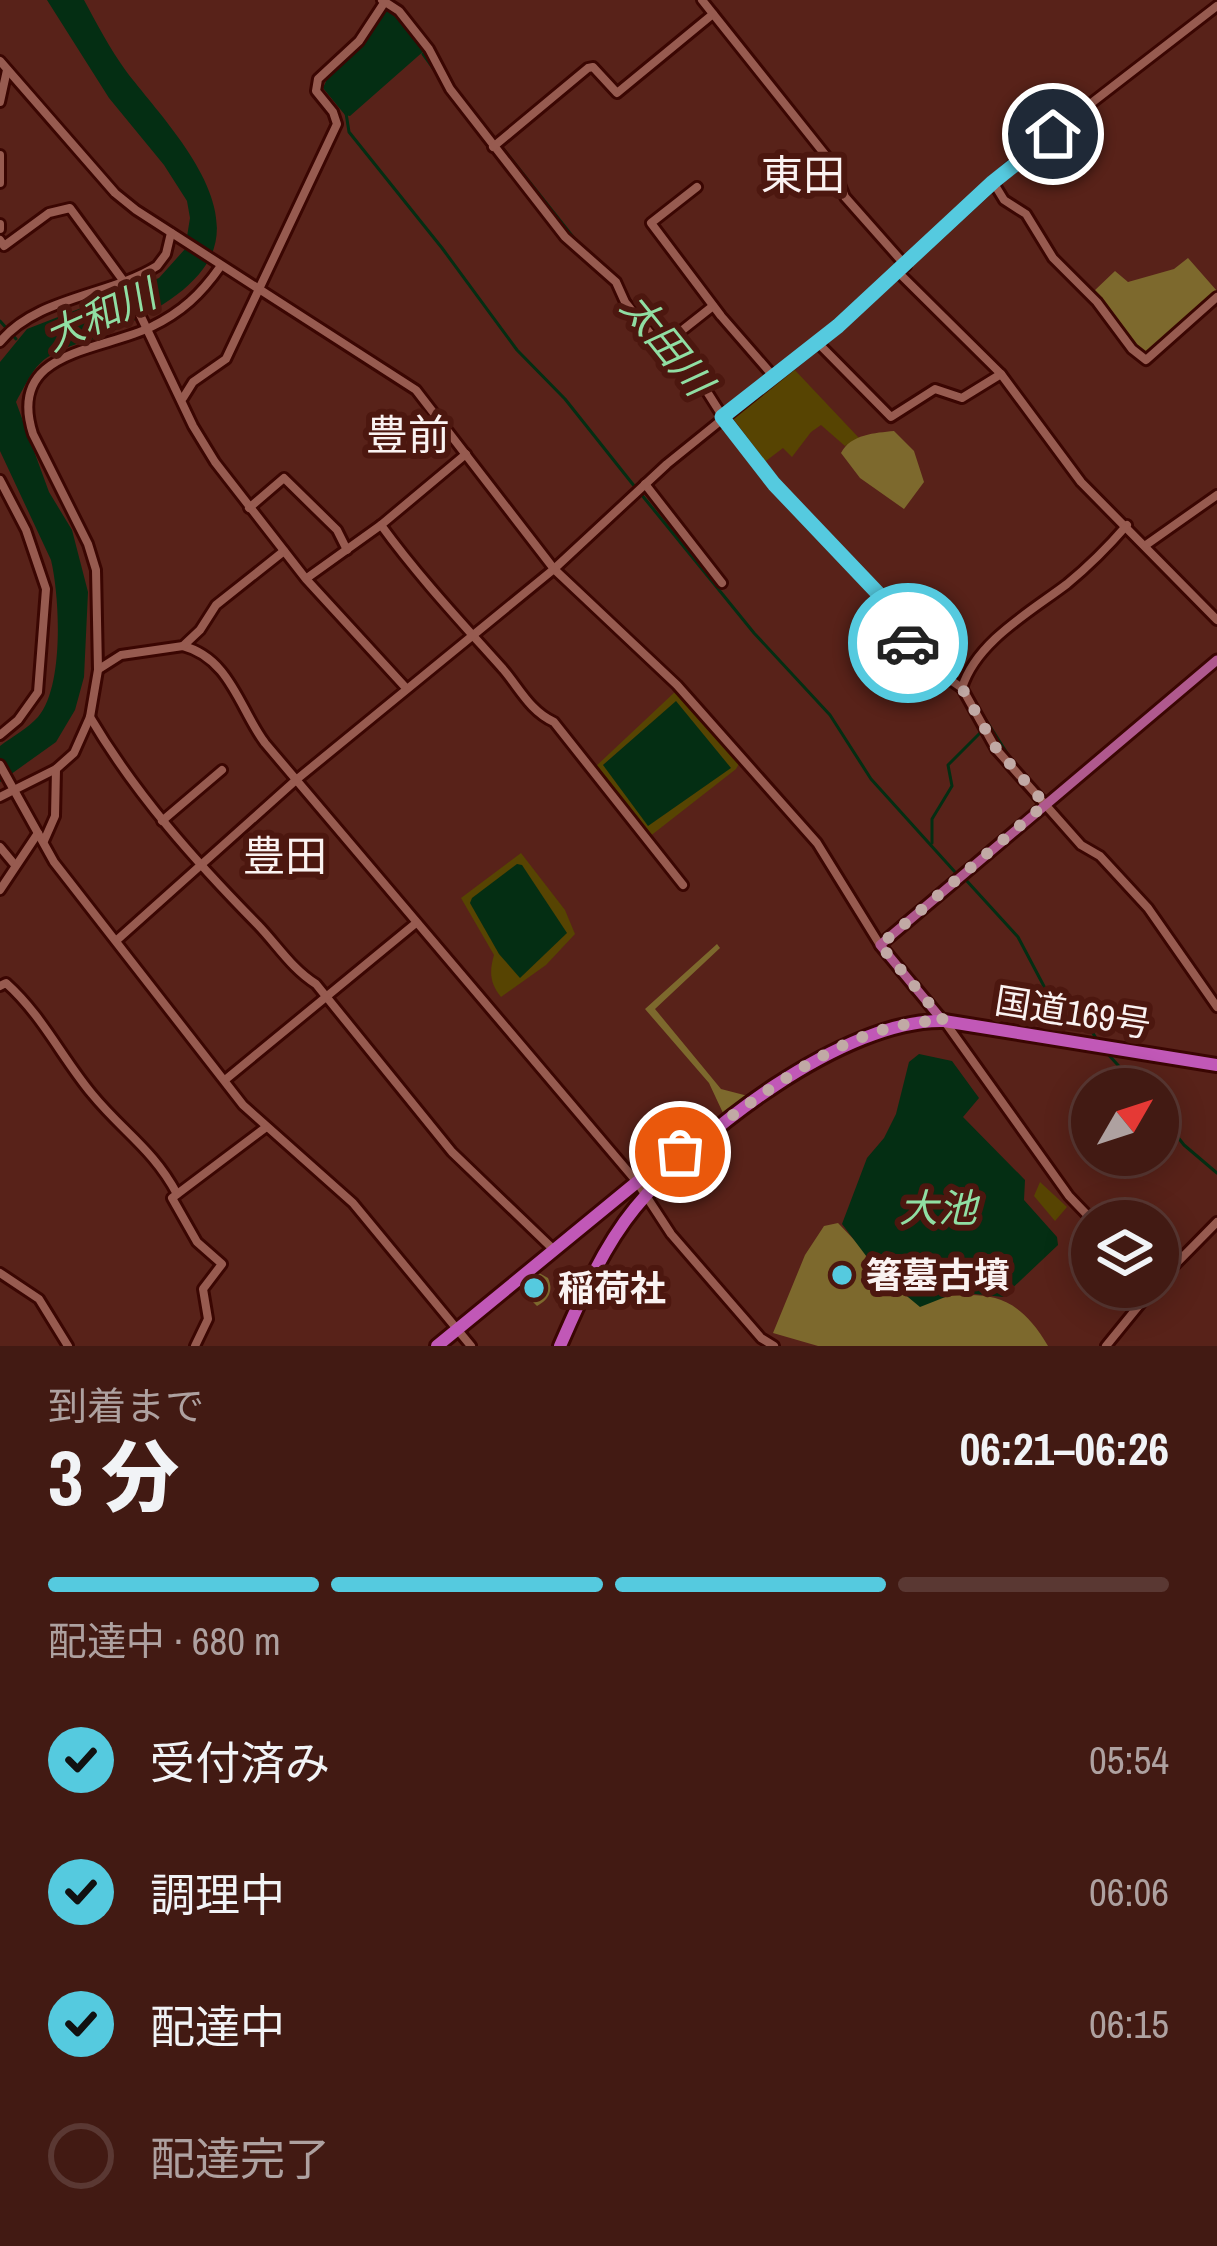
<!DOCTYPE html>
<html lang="ja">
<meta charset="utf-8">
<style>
body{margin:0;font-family:"Archivo Narrow","Noto Sans JP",sans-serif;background:#49231c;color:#f1f3f6;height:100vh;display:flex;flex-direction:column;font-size:45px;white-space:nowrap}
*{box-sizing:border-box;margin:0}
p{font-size:39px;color:#aea1a0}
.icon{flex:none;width:66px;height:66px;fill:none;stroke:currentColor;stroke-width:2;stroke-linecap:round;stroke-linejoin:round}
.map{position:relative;height:1346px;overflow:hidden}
.sheet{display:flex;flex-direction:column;background:#421a13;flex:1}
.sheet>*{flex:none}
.needle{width:78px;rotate:51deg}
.fabs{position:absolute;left:1071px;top:1068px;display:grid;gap:24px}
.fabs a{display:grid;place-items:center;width:108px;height:108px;border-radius:50%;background:#421a13;box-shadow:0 6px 30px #0003,0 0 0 3px #5a3833;font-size:60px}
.pin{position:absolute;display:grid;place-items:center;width:102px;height:102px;color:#fff;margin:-51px;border:6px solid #fff;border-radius:50%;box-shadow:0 3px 12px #0007}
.courier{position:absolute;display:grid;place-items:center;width:120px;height:120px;margin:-60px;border:9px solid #55cadf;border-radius:50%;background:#fff;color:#222;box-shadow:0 3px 15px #0007}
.headline em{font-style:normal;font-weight:800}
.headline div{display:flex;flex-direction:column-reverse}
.headline{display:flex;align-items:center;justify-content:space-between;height:204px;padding:0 48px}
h1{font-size:78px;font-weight:800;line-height:90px}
.bar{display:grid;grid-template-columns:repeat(4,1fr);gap:18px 12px;align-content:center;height:144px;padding:0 48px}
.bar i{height:15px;border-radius:9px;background:#5a3833}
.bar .active{background:#55cadf}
.bar p{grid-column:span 4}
ol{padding:0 48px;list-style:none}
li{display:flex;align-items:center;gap:36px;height:132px}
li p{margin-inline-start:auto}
li .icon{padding:12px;border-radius:50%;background:#55cadf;color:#111;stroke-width:4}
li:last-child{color:#aea1a0}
li i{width:66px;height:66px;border:6px solid #5a3833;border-radius:50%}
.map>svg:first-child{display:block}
.green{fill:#574402;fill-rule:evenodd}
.forest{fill:#7d692d}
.water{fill:#042e13}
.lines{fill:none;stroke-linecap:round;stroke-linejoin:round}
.stream{stroke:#042e13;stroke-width:3}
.minor-casing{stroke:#3a0602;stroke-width:14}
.major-casing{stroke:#3a0602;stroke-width:15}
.highway-casing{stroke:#3a0602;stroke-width:18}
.minor{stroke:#975b50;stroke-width:8}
.major{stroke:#b0598e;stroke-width:9}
.highway{stroke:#c158b7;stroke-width:12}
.done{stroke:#c1a9a5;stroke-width:12;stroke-dasharray:0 21.6}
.route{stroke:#55cadf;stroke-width:15}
.poi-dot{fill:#55cadf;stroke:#4c170f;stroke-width:4.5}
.labels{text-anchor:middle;stroke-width:12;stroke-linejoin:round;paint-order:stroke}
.street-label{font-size:36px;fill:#faf2f1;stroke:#4c170f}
.poi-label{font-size:36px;font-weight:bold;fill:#faf2f1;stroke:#4c170f;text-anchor:start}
.water-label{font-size:39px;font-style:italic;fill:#90dea3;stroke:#4c170f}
.quarter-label{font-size:42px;fill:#faf2f1;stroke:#4c170f}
</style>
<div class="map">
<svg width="1217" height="1346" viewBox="0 0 1217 1346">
<rect width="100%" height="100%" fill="#582219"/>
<g class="green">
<polygon points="792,367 859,438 845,446 821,425 811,432 792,457 783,448 762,464 727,419"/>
<path d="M677,690L740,762L736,769L649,837L593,769ZM676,702L699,730L603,765Z"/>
<path d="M521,853L565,910L575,934L546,965L501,997C490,983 489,972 494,955L461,898Z"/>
<polygon points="1040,1182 1067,1207 1055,1221 1034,1196"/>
</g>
<g class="forest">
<polygon points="1188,258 1217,291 1146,355 1130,341 1093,292 1115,271 1128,282 1174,269"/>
<path d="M894,431L914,451L924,482L904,509L860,478L841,453C851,434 875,433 894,431Z"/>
<polygon points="717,944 720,948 655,1009 721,1089 748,1096 723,1113 709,1083 645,1009"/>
<path d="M838,1223L912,1300C975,1294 1011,1282 1048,1346H818L773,1333L805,1255L824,1226Z"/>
<path d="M539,1273L548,1278C554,1291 548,1300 537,1306L527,1296L525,1286Z"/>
</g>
<g class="water">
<path d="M47,0H84C97,24 110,49 126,71C162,119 251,206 203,269C180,300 138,319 105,335C98,339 87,340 79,343C37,358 37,364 16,402L49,492L72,530L88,592L84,677L75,710L56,742L0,782V746C12,737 28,728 38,717C64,687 60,598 51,560L0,451V362L27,329L159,278L185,249L190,218L187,201L164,165L109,98Z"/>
<polygon points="384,9 389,10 425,50 350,116 345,115 323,88 327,79 361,45"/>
<polygon points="676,701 731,768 648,826 603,765"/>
<polygon points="517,864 522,865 567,933 520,978 499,954 470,903 472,898"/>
<polygon points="919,1054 952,1061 979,1098 963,1117 1025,1180 1024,1200 1057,1237 1058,1245 1003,1297 958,1292 920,1307 879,1273 842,1224 867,1158 884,1138 896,1114 909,1062"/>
</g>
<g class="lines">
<g class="stream">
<polyline points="423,54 487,143 498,137"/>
<polyline points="346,113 349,132 442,248 517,350 565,399 635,487"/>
<polyline points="501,146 577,242"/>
<polyline points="588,253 618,278 632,304"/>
<polyline points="637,312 679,359"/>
<polyline points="0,321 16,339"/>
<polyline points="720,406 782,485 894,604 925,657 960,683"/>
<polyline points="641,494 754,633 830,715 871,779 955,872"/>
<polyline points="970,695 1012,761 1042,795"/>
<polyline points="932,843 932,819 952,786 948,765 982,731"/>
<polyline points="966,880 1018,937 1047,992 1081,1014 1099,1043"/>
<polyline points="1148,914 1211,1006"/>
<polyline points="1105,1051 1140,1089"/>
<polyline points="1158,1112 1184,1145 1217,1173"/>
</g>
<defs>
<g id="minor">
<polyline points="382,0 399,11 429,49 450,89 565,237 616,282 625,302 661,347 704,387 723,417 774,484 890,606 920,659 962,688 996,749 1081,845 1100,856 1148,908 1217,1007"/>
<polyline points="702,0 831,162 845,197 906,266"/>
<polyline points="0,61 115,193 136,210 416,390 554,569 677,685 817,843 880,945"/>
<polyline points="0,102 7,70"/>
<polyline points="493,147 588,68 593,67 617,93 713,14"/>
<polyline points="0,155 0,183"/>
<polyline points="993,182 1004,200 1026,214 1053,258 1097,302 1132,349 1146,360 1217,297"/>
<polyline points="697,187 651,223 721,316 774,377"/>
<polyline points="0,224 0,229"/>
<polyline points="0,240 4,246 49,213 70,208 125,283 193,426 215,462 306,579 406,688"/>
<polyline points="899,273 1001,374 1081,482 1217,620"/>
<path d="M0,342C36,297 109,296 157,266L166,254L171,233"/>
<polyline points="818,343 891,417 935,389 962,398 1001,374"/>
<polyline points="661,347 713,306"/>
<polyline points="183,398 193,382 226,359 337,124 333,112 316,91 318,79 359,41 384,3"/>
<polyline points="0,480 26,530 46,589 38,692 18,720 0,735"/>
<polyline points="645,484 722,583"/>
<polyline points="249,508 284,478 337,530 347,550"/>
<path d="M381,525C418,576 461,622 503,669C520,689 530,711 554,722L683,885"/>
<polyline points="1146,545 1217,495"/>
<polyline points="307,578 381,525 466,454"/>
<path d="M183,646C230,658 240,710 265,743L637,1182L671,1234L761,1338L774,1346"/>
<polyline points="99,669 121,655 183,646 200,630 216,605 284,551"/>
<path d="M962,688C976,642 1030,612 1067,584C1089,566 1108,547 1127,525"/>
<path d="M90,717C136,795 195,861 258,925C278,946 292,969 316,984L452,1152L553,1249"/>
<polyline points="0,765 54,862 243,1105 353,1203 471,1346"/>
<polyline points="0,797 56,769"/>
<polyline points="162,821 222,770"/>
<path d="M44,841L55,816L56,769L74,753L90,717L98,670L96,570L88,544L33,434C6,350 99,352 151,327C182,312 201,294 220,267"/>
<polyline points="0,847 15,865"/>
<polyline points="0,890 38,833"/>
<polyline points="117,940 296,780 554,569 667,464 838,326 1019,159 1217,6"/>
<path d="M0,986L6,983C42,1015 62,1058 92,1094C123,1132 153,1149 177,1194"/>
<polyline points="945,1022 1069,1196 1093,1221"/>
<polyline points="225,1080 416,923"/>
<polyline points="0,1273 39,1299 68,1346"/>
<polyline points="1158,1282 1217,1222"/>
<polyline points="195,1346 208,1319 203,1289 222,1264 197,1242 172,1198 265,1128"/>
<polyline points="1106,1346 1154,1287"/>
</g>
<polyline id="major" points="943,1021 880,945 1217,660"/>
<g id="highway">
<polyline points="437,1346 637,1182 695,1142"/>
<path d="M560,1346C580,1300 603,1247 635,1208C695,1134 845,1018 944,1021L1217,1065"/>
</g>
</defs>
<use href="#minor" class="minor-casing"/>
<use href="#major" class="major-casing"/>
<use href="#highway" class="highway-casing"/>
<use href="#minor" class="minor"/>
<use href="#major" class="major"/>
<use href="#highway" class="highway"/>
</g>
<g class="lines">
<path class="done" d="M680,1152C759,1101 844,1019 944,1021L880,945L1045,804L996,748L962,688L929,667L908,643"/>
<polyline class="route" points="908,643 890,606 774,484 722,417 838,326 993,182 1053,134"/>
</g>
<g class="poi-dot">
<circle cx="842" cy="1275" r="12"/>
<circle cx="534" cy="1288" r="12"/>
</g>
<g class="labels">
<g class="street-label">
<text transform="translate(1073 1012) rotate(9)" y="13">国道169号</text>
</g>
<g class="poi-label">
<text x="866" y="1288">箸墓古墳</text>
<text x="558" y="1301">稲荷社</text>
</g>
<g class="water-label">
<text transform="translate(100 315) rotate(-24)" y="14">大和川</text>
<text transform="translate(667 344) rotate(51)" y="14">太田川</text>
<text x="938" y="1222">大池</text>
</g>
<g class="quarter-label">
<text x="803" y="190">東田</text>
<text x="408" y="450">豊前</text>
<text x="285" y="871">豊田</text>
</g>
</g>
</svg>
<div class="fabs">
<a><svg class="needle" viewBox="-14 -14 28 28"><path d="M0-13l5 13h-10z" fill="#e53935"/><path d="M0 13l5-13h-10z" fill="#aea1a0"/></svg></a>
<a><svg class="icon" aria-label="layers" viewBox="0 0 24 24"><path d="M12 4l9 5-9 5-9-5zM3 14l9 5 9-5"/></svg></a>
</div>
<div class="pin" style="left:680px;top:1152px;background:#ea580c"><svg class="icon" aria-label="bag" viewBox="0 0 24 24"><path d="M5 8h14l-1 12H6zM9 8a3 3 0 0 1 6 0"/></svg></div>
<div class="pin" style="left:1053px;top:134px;background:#1f2937"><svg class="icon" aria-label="home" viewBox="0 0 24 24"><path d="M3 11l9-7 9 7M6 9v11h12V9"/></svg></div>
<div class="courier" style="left:908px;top:643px"><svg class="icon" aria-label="car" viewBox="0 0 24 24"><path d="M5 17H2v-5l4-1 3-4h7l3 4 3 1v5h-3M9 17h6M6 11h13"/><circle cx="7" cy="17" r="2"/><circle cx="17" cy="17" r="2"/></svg></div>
</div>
<section class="sheet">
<div class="headline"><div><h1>3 分</h1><p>到着まで</p></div><em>06:21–06:26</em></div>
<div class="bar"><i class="active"></i><i class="active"></i><i class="active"></i><i></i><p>配達中 · 680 m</p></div>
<ol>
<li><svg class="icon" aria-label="check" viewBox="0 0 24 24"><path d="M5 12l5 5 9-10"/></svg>受付済み<p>05:54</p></li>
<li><svg class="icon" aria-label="check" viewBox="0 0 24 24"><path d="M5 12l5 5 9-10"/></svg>調理中<p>06:06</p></li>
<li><svg class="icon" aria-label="check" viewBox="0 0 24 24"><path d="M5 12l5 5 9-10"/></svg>配達中<p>06:15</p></li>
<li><i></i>配達完了</li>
</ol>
</section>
